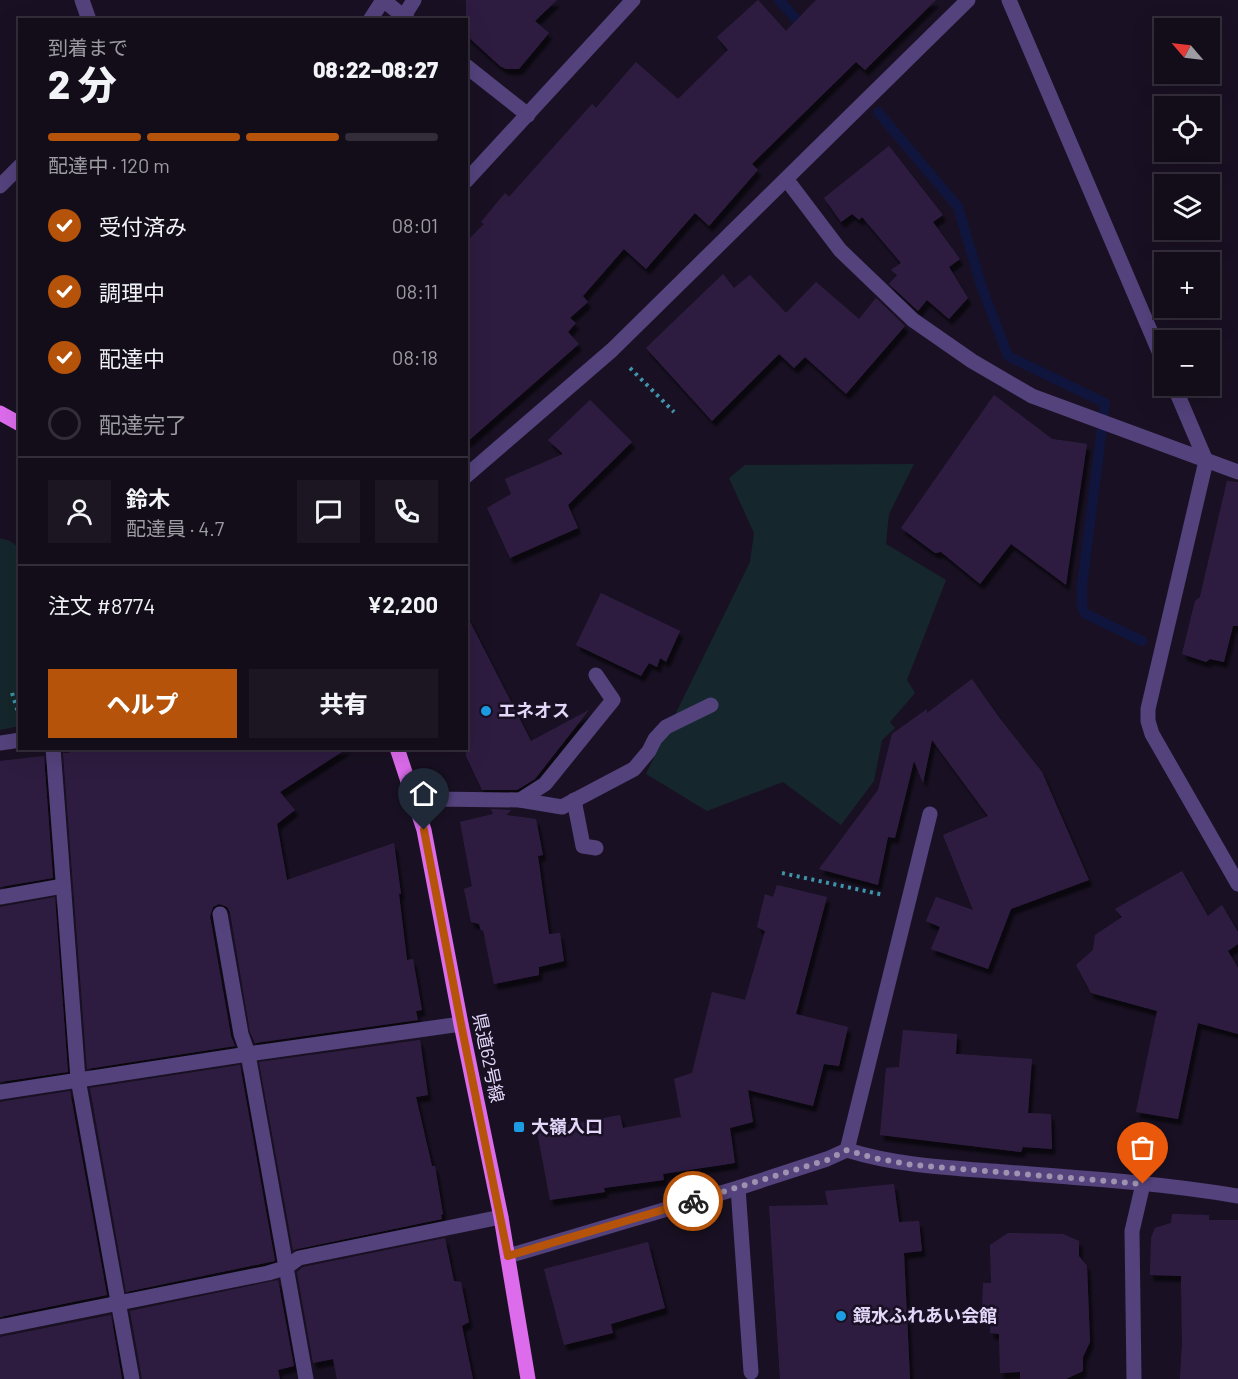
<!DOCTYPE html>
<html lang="ja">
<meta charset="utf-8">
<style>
body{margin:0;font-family:Barlow,"Noto Sans JP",sans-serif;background:#1c1623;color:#f1f3f6;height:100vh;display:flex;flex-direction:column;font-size:22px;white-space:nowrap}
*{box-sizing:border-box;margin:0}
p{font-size:20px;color:#9d9ca2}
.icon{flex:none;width:33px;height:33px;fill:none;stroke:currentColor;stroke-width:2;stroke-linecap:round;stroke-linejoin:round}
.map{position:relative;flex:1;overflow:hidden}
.drawer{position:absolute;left:18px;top:18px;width:450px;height:732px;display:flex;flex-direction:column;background:#130d1a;border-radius:0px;box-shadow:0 6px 24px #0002,0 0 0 2px #322d39}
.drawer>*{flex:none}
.needle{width:39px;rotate:298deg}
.tools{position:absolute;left:1154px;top:18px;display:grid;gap:12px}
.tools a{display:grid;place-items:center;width:66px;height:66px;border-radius:0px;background:#130d1a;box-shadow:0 6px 24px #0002,0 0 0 2px #322d39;font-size:30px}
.pin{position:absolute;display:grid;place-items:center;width:51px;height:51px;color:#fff;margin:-62px -26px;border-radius:50% 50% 50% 0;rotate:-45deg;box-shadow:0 0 6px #0007}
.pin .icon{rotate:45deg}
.courier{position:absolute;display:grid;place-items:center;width:60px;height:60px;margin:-30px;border:4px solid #b45309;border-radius:50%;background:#fff;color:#222;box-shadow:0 2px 8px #0007}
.summary em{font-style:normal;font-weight:800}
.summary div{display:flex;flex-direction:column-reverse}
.summary{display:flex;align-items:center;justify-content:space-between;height:102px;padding:0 30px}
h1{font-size:39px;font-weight:800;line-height:45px}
.bar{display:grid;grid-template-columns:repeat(4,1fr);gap:9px 6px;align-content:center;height:72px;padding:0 30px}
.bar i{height:8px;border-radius:4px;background:#322d39}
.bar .on{background:#b45309}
.bar p{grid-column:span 4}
.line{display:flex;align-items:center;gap:15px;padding:0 30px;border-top:2px solid #322d39}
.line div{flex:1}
.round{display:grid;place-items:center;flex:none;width:63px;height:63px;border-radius:0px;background:#1c1623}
ol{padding:0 30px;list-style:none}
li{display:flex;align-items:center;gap:18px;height:66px}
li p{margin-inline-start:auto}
li .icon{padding:6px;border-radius:50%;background:#b45309;color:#fff;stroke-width:4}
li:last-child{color:#9d9ca2}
li i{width:33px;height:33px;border:3px solid #322d39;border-radius:50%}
.primary-button{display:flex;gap:12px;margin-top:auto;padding:12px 30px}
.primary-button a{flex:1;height:69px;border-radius:0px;background:#b45309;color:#fff;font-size:24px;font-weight:800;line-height:69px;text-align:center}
.primary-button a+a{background:#1c1623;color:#f1f3f6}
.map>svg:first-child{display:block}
.green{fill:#15272c}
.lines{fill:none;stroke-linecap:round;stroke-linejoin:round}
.stream{stroke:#10153d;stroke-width:10}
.building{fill:#2f1f41;filter:url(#shadow)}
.path{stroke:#3e94a8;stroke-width:4;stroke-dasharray:3 4.5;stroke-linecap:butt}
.minor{stroke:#53427c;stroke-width:15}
.major{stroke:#dd6ced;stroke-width:15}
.done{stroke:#9d92af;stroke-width:6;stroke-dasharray:0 10.8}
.route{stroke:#b45309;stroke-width:8}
.poi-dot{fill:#1c9ce2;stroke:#191123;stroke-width:2}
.labels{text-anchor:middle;stroke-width:5;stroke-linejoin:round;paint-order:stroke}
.poi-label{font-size:18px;font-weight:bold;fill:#e4d8fa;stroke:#191123;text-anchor:start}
.street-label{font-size:18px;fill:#e4d8fa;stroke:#191123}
</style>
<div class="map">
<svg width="1238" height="1379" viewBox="0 0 1238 1379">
<defs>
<filter id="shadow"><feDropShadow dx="3.5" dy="6" stdDeviation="1.5" flood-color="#0009"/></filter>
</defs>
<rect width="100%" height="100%" fill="#191123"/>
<g class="green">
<polygon points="914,464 889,514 886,544 946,580 907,680 915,693 890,722 895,728 882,740 874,781 841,825 783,782 707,811 646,774 750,562 754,533 729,478 745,465"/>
<polygon points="0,538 10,541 20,549 20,663 17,670 20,674 19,726 0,730"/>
</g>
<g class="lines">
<g class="stream">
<polyline points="779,0 805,29"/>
<polyline points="878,112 958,207 981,285 1008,356 1105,403 1082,586 1082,607 1086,614 1142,641"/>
</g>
</g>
<g class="building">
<polygon points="466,0 557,0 535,21 549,33 519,69 506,69 500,66 466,35"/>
<polygon points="758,0 786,31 816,0 936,0 865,70 856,62 752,164 758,170 709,226 695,213 646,269 624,249 583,296 588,302 570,318 576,323 568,332 579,344 466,443 466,242 484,224 481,222 505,193 509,197 592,104 596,108 636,62 678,99 728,50 717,37"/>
<polygon points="889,146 943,215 933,222 960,259 949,267 968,298 949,319 927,300 918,311 889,284 897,275 891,270 901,263 862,217 859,220 852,214 841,222 824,198"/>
<polygon points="723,274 734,288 750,275 786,313 816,282 859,319 876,298 905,326 846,394 805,357 794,368 779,354 712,421 646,348"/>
<polygon points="994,395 1052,439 1087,444 1066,585 1011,544 980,584 941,552 935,553 901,528"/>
<polygon points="590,400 632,442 568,505 578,528 510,558 487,508 511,494 505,479 563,454 548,440"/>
<polygon points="1227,481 1238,482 1238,626 1233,626 1224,662 1210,659 1206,662 1182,654 1195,601 1200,597"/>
<polygon points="601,593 680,631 666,662 660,658 657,667 649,663 641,676 576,645"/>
<polygon points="466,614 531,741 589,710 535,779 517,790 482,790 466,756"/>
<polygon points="972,679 998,716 1042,772 1089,880 1011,909 988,969 931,949 940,927 926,921 936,897 973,910 943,835 988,816 932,740 923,783 914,761 895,838 888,837 878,885 819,869 878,790 892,734 927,709 927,713"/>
<polygon points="163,748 348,748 280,792 295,810 277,824 287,880 394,843 401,894 399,894 407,960 413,959 422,1010 416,1011 418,1020 255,1043 250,1032 230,912 227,907 219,904 213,907 210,916 231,1036 235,1046 87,1069 63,753 69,753 69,750"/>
<polygon points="44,756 53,878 0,887 0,761"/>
<polygon points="491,809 511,810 506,815 536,819 543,855 538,856 549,934 560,933 564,961 539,967 539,975 494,984 483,930 481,931 479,924 471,922 464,889 472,886 460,822 493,814"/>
<polygon points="1182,871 1208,916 1222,905 1238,932 1238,944 1228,951 1238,968 1238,1034 1198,1023 1178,1119 1136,1112 1157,1011 1091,993 1076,965 1093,950 1095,935 1122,917 1115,909"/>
<polygon points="777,885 827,897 796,1014 848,1027 839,1066 824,1064 813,1106 748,1090 753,1122 730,1128 735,1163 663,1174 664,1180 604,1188 605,1192 550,1200 537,1131 620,1115 623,1128 681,1117 674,1079 692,1073 712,992 745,1000 765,931 757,927 765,894 773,897"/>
<polygon points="55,897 68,1072 0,1082 0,907"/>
<polygon points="903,1030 957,1034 956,1054 1032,1059 1028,1113 1051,1114 1052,1149 1023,1147 1021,1152 880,1135 886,1068 899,1067"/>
<polygon points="420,1040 428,1095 416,1097 432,1166 435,1166 443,1214 441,1215 442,1219 293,1250 259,1062"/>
<polygon points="240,1065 275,1261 126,1292 90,1088"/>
<polygon points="70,1091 107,1295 0,1317 0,1102"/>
<polygon points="894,1184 899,1222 919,1221 922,1251 904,1253 910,1379 780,1379 769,1206 828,1205 825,1191"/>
<polygon points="1172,1214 1209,1215 1209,1220 1238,1220 1238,1379 1180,1379 1182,1344 1181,1276 1150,1275 1151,1238 1155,1228 1171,1223"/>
<polygon points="1008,1233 1063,1234 1079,1241 1079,1256 1087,1266 1090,1342 1083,1357 1083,1371 1066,1379 1020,1379 1020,1372 1000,1373 999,1334 990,1333 991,1312 982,1312 983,1283 991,1283 990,1245"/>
<polygon points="445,1238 454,1281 461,1282 469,1322 462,1326 473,1379 337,1379 333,1359 313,1363 297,1272 303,1267"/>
<polygon points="648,1242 665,1308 611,1324 613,1333 564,1345 544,1269"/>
<polygon points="278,1280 294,1366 278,1370 280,1379 142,1379 130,1311"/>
<polygon points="111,1315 122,1379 0,1379 0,1337"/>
</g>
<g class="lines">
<g class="path">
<polyline points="630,368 674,412"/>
<polyline points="12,693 19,715"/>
<polyline points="782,873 884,895"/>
</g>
<g class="minor">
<polyline points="82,0 89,20"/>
<polyline points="1009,0 1164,363"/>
<polyline points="404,16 414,0"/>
<polyline points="370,20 383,0 408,20"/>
<polyline points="466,66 528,115"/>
<polyline points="787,180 840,250 913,320 972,361 1032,396 1238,472"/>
<polyline points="466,181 633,0"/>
<polyline points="0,186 20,166"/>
<polyline points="1174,386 1206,461 1148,709 1148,721 1152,734 1238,884"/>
<polyline points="466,476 612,350 968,0"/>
<polyline points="0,743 20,740"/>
<polyline points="53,748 78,1079 132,1379"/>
<polyline points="520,800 545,784 613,700 596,675"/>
<polyline points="574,800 583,846 596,848"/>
<polyline points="416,802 434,799 520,800 562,807 634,769 649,751 655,739 666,727 711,705"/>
<polyline points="0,897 63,886"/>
<polyline points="220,914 241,1034 248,1054 306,1379"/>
<polyline points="0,1092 248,1054 461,1024"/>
<polyline points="847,1150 930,814"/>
<polyline points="738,1188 751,1372"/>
<path d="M508,1256L738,1188L827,1159L847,1150C898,1166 952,1168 1005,1172C1083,1178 1161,1183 1238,1196"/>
<polyline points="0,1327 268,1273 285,1268 299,1258 501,1217"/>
<polyline points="1134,1379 1132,1231 1143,1184"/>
</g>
<g class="major">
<polyline points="0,413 20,424"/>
<polyline points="397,748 424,830 461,1024 501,1217 528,1379"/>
</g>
</g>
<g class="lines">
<polyline class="done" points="693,1201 827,1160 847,1150 874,1158 913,1165 1143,1184"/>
<polyline class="route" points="424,830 461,1024 508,1256 693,1201"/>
</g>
<g class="poi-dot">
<circle cx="486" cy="711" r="6"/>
<rect x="513" y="1121" width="12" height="12" rx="3"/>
<circle cx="841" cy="1316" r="6"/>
</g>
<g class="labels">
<g class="poi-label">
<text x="498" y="717">エネオス</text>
<text x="531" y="1133">大嶺入口</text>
<text x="853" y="1322">鏡水ふれあい会館</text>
</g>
<g class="street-label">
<text transform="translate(488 1058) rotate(78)" y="6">県道62号線</text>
</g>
</g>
</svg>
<div class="tools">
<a><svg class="needle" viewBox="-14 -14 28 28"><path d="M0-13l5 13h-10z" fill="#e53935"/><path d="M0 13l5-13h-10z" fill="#9d9ca2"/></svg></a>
<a><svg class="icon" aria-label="locate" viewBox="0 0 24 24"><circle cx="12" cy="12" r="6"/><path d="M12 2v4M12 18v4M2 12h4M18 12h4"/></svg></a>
<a><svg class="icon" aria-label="layers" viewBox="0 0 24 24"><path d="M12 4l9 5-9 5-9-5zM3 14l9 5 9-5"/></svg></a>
<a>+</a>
<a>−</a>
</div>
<div class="pin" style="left:1143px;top:1184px;background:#ea580c"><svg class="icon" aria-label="bag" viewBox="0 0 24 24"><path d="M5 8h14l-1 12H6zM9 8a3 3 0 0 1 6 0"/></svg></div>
<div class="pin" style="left:424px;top:830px;background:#1f2937"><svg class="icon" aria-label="home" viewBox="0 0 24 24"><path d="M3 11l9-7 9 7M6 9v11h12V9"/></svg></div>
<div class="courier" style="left:693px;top:1201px"><svg class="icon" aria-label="bike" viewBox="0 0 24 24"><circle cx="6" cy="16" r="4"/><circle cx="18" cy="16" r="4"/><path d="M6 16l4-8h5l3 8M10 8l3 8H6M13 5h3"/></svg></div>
<section class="drawer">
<div class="summary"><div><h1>2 分</h1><p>到着まで</p></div><em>08:22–08:27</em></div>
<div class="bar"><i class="on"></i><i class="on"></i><i class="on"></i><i></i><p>配達中 · 120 m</p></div>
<ol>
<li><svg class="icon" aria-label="check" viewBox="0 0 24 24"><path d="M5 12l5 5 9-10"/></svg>受付済み<p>08:01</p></li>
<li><svg class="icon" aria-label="check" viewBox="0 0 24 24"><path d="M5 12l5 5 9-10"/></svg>調理中<p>08:11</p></li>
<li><svg class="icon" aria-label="check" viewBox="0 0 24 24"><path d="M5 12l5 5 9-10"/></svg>配達中<p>08:18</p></li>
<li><i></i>配達完了</li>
</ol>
<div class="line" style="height:108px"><a class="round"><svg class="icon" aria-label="person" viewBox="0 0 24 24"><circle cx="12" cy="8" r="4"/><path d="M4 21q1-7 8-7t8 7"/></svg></a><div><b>鈴木</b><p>配達員 · 4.7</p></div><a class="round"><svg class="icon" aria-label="chat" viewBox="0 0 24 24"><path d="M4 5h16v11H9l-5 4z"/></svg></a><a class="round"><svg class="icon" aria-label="phone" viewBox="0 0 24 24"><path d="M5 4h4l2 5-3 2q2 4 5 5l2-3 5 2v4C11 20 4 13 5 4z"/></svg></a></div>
<div class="line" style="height:78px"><div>注文 #8774</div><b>¥2,200</b></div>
<div class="primary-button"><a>ヘルプ</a><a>共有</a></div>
</section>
</div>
